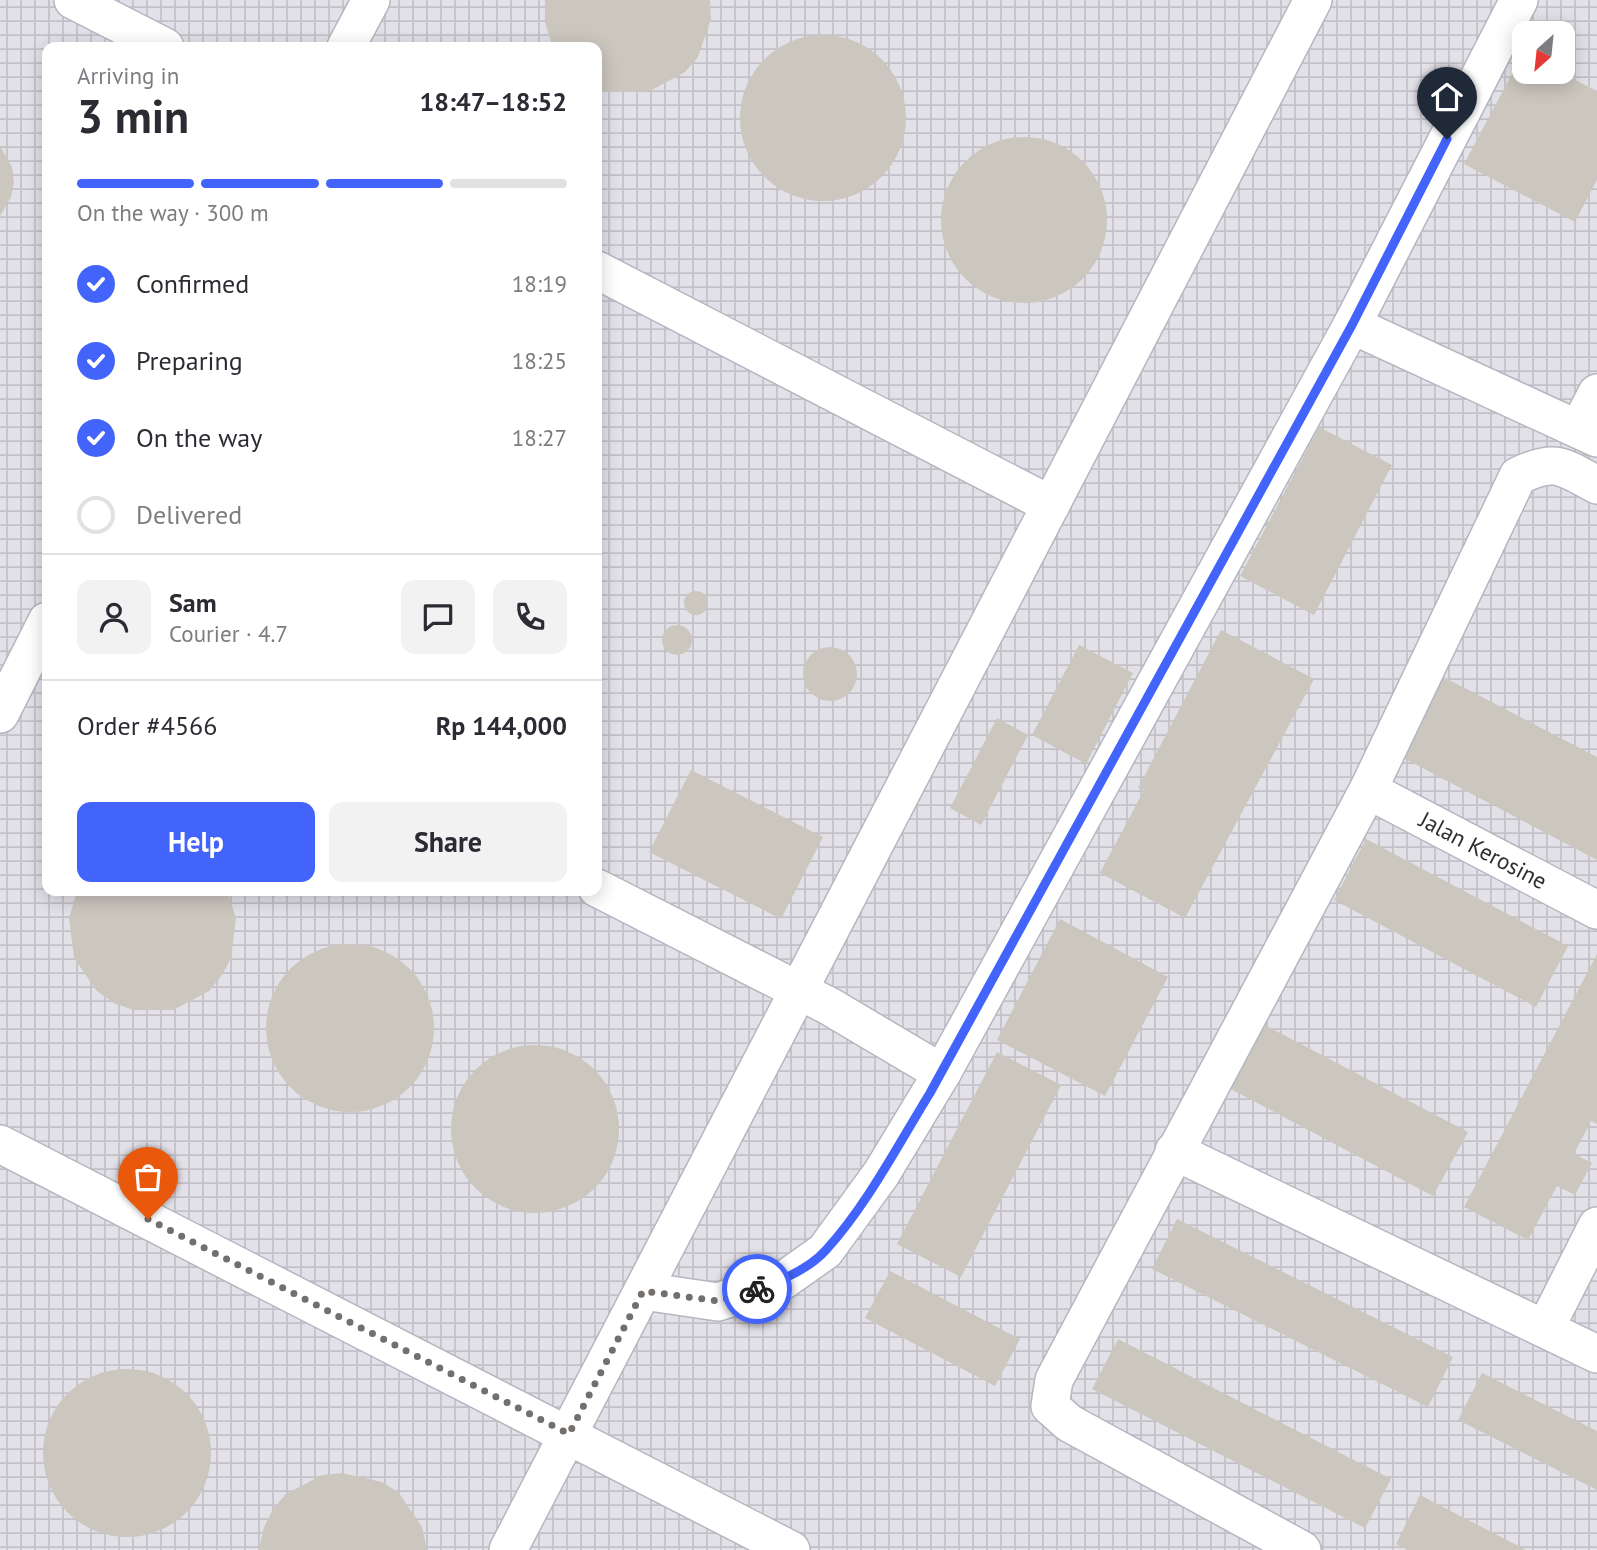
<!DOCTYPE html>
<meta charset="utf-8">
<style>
body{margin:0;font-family:"PT Sans",sans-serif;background:#f2f2f3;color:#2b2b33;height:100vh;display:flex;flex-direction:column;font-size:26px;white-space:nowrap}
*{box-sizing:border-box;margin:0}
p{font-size:23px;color:#7c7c81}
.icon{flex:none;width:38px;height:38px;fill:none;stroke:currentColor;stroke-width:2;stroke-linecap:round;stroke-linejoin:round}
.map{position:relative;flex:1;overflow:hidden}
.details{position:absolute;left:42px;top:42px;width:560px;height:854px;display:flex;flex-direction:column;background:#fff;border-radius:14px;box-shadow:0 4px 18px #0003}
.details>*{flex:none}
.needle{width:46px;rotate:207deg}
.tools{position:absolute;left:1512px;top:21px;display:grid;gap:14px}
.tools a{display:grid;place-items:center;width:63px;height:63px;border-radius:14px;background:#fff;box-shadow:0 4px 18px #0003;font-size:35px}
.pin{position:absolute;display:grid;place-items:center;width:60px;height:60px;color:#fff;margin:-72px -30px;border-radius:50% 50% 50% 0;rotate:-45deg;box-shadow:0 0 7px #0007}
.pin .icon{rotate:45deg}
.courier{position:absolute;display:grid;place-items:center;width:70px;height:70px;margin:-35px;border:5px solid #4264fb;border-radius:50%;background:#fff;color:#222;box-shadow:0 2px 9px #0007}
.head em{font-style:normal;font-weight:800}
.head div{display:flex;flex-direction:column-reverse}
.head{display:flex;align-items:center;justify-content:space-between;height:119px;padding:0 35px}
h1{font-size:46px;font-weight:800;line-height:52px}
.bar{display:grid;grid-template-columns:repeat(4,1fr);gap:10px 7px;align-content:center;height:84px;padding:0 35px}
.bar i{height:9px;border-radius:5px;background:#e1e1e2}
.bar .selected{background:#4264fb}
.bar p{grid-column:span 4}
.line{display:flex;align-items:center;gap:18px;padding:0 35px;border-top:2px solid #e1e1e2}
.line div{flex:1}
.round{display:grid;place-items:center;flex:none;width:74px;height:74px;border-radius:14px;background:#f2f2f3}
ol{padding:0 35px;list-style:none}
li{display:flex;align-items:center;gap:21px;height:77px}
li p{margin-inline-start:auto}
li .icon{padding:7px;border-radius:50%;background:#4264fb;color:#fff;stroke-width:4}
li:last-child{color:#7c7c81}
li i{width:38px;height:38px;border:4px solid #e1e1e2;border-radius:50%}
.action{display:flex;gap:14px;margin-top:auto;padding:14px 35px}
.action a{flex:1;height:80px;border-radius:14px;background:#4264fb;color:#fff;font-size:28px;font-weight:800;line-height:80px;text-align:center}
.action a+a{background:#f2f2f3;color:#2b2b33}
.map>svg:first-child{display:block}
.industrial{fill:url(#industrial-grid);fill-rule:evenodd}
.building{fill:#cbc7bf}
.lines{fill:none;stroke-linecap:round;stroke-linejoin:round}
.minor-casing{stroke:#b4b7c1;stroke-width:40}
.minor{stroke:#fff;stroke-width:37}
.done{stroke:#726f6d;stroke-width:7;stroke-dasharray:0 12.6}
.route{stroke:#4264fb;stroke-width:9}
.labels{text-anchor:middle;stroke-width:6;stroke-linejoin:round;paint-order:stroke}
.street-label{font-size:23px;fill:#2e2e2e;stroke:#fff}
</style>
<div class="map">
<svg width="1597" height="1550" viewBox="0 0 1597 1550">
<defs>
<pattern id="industrial-grid" width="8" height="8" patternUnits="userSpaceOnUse" patternTransform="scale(1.75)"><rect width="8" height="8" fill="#e3e1e8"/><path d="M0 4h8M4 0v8" fill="none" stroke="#c3c1c7"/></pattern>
</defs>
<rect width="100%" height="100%" fill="#efe9e1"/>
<path class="industrial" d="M0,0H1597V1550H0ZM1524,33H1563V72H1524ZM47,47H597V891H47Z"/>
<g class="building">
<polygon points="545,0 710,0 711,19 698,57 685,72 650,91 610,92 597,88 597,47 553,47 545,23"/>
<circle cx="823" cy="118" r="83"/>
<polygon points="1524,51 1524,72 1559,72 1597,91 1597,180 1575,222 1464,164"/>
<circle cx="1024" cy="220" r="83"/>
<polygon points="0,146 12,167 14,182 11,197 0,216"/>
<polygon points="1319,427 1392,465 1314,615 1240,576"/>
<circle cx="696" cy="603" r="12"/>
<circle cx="677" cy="640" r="15"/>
<polygon points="1221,630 1314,679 1185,918 1100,873 1144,790 1138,788"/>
<polygon points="1079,645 1133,673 1086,764 1032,735"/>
<circle cx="830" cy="674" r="27"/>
<polygon points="1436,673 1597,757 1597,860 1394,753"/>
<polygon points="997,718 1028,735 981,825 950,808"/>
<polygon points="691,770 823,837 781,919 649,852"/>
<polygon points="1366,839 1568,946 1536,1007 1334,900"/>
<polygon points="77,891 227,891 236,918 231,958 222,975 209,991 173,1010 133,1010 114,1003 97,991 74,958 69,918"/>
<polygon points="1060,919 1168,977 1105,1096 997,1040"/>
<circle cx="350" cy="1028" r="84"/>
<polygon points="1597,954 1597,1124 1591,1121 1574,1154 1592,1163 1575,1195 1557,1186 1528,1240 1464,1207"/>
<polygon points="1261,1023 1468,1132 1433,1196 1227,1087"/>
<circle cx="535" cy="1129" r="84"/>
<polygon points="997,1052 1061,1085 961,1277 897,1244"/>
<polygon points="1177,1219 1453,1357 1428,1407 1152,1269"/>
<polygon points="890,1271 1020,1339 995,1386 865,1318"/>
<polygon points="1118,1339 1391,1479 1365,1528 1092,1389"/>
<circle cx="127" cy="1453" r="84"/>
<polygon points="1482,1373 1597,1431 1597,1490 1458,1420"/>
<polygon points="342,1473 382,1482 399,1493 422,1527 427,1550 259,1550 264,1527 273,1509 286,1494 322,1475"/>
<polygon points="1420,1495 1526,1550 1407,1550 1396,1544"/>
</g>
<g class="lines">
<defs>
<g id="minor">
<polyline points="73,0 165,47"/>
<polyline points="1519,0 1352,325 1597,438"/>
<polyline points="346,47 371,0"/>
<polyline points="597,270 1051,505"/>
<polyline points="1579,428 1597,393"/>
<polyline points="0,714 47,621"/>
<path id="s1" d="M1368,790L1597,910"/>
<polyline points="597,888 829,1006 942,1073"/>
<polyline points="0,1144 791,1550"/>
<polyline points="1174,1151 1597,1354"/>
<polyline points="643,1291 718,1302 784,1280 825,1251 881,1174 942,1073 1352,325"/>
<polyline points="1546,1327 1597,1226"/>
<polyline points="508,1550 1313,0"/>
<path d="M1302,1550L1069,1423L1050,1406L1054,1380L1368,790L1518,476C1555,458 1562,466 1597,485"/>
</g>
</defs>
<use href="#minor" class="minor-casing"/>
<use href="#minor" class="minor"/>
</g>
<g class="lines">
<polyline class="done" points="148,1219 569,1434 643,1291 718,1301 757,1289"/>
<path class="route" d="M757,1289C781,1281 809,1269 826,1250C867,1205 898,1145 930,1093L1352,325L1447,139"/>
</g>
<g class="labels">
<g class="street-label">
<text dy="8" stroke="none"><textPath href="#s1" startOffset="130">Jalan Kerosine</textPath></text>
</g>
</g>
</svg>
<div class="tools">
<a><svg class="needle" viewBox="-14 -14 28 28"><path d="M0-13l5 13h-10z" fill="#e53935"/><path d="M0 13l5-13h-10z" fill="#7c7c81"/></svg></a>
</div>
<div class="pin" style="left:148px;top:1219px;background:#ea580c"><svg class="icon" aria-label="bag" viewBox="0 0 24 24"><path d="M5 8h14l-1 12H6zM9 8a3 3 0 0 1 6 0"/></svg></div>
<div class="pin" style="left:1447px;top:139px;background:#1f2937"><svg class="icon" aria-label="home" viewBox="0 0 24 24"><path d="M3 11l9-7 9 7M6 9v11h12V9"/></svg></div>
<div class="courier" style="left:757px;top:1289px"><svg class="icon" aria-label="bike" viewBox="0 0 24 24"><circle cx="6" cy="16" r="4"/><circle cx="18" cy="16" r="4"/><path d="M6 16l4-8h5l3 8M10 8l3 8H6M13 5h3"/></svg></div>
<section class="details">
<div class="head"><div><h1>3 min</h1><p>Arriving in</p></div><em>18:47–18:52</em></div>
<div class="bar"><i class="selected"></i><i class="selected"></i><i class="selected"></i><i></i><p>On the way · 300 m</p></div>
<ol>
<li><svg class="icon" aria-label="check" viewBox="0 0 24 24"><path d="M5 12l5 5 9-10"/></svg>Confirmed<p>18:19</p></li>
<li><svg class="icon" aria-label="check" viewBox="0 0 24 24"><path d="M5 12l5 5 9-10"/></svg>Preparing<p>18:25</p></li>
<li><svg class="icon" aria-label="check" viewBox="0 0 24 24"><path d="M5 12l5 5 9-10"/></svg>On the way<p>18:27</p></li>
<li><i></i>Delivered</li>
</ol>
<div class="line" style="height:126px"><a class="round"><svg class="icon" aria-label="person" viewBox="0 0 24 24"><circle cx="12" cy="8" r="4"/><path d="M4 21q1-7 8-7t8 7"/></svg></a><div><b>Sam</b><p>Courier · 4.7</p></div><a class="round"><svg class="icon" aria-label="chat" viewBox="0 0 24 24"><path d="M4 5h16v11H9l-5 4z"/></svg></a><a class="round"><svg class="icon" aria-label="phone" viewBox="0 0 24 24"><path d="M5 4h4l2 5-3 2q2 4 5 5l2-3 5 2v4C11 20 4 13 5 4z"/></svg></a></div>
<div class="line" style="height:91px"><div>Order #4566</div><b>Rp 144,000</b></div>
<div class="action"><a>Help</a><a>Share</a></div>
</section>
</div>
